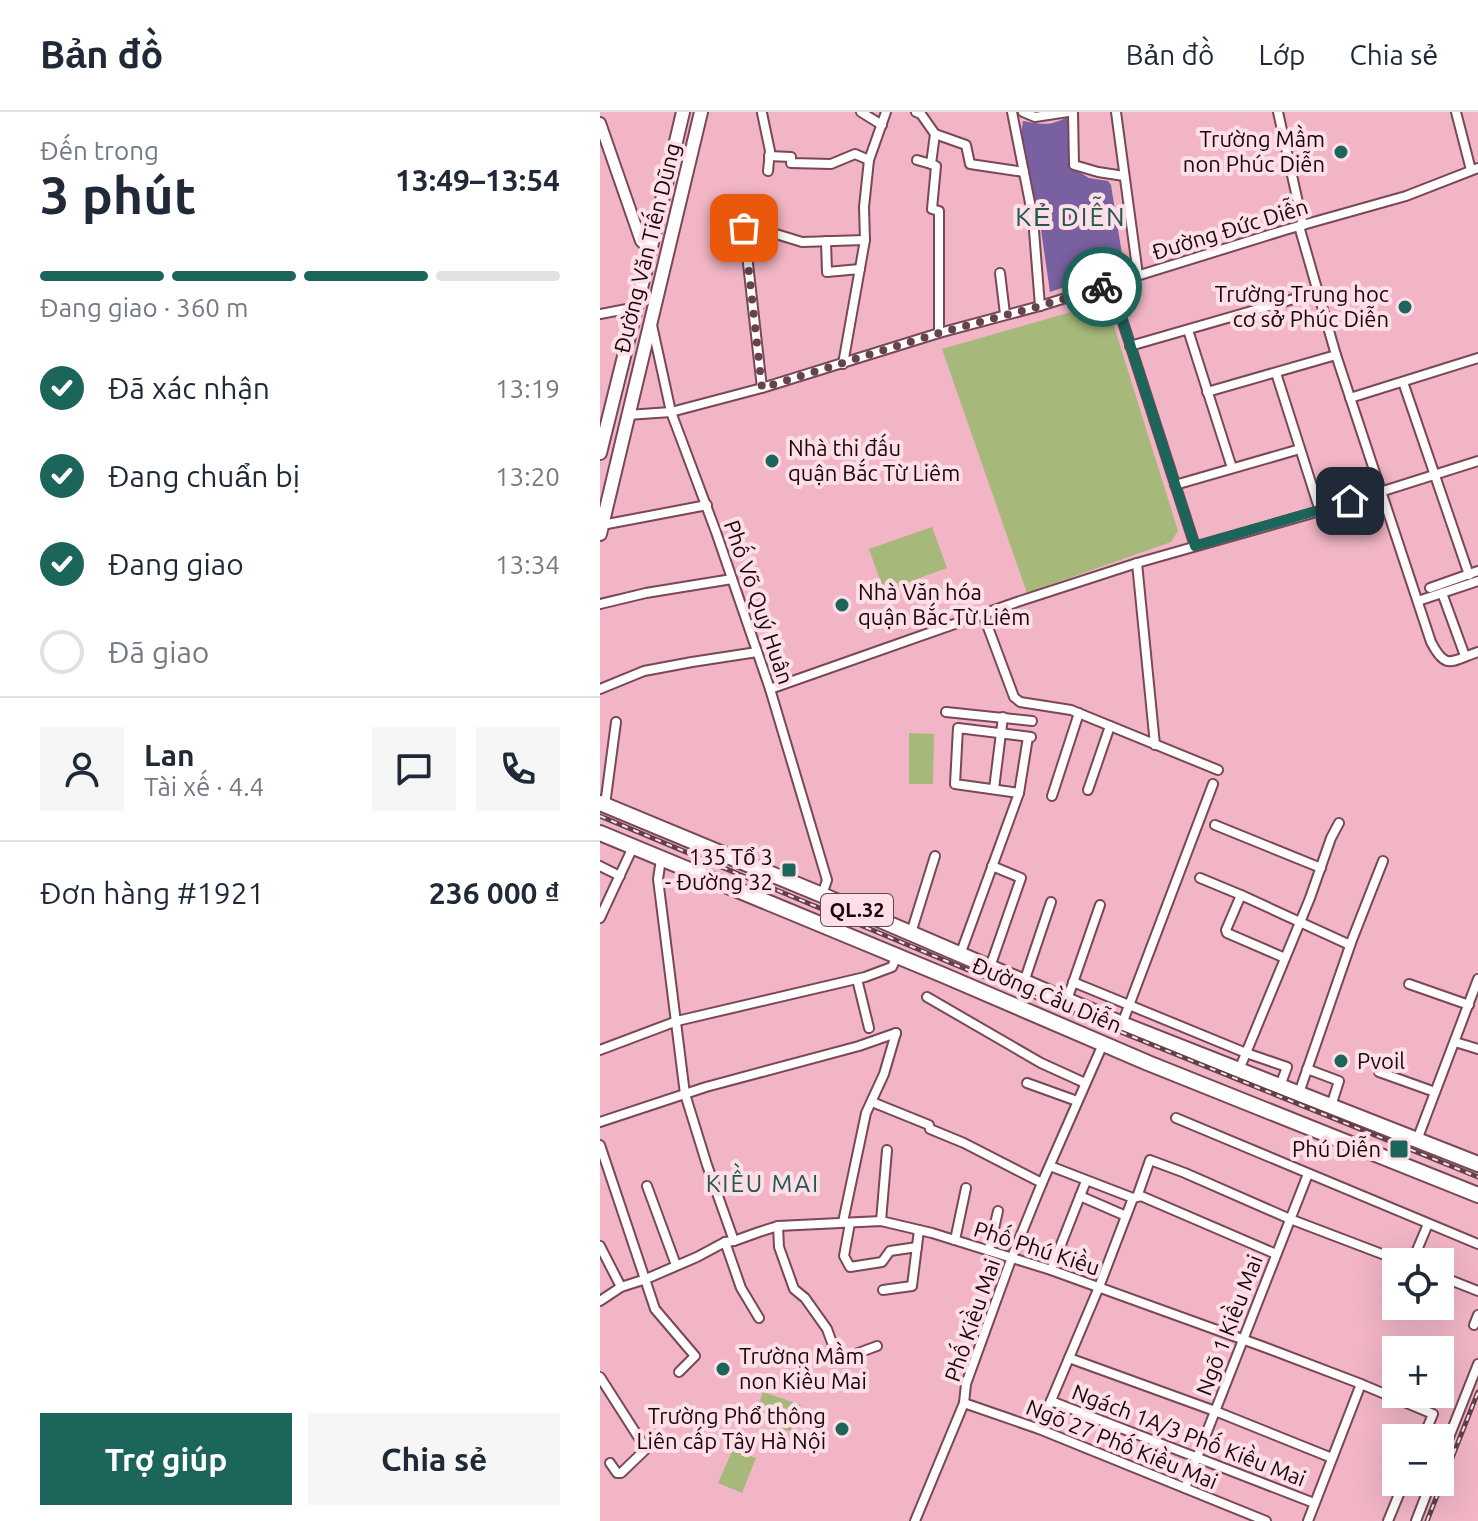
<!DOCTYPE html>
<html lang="vi">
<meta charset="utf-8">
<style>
body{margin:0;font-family:Ubuntu,sans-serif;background:#f6f6f7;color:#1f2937;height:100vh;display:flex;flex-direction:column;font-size:30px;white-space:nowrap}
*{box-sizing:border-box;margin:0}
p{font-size:26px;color:#747a83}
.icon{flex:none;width:44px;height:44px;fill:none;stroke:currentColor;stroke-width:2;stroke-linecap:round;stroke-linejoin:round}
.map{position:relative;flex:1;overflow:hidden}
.drawer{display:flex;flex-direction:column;background:#fff;width:600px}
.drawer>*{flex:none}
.controls{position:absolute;left:782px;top:1136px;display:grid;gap:16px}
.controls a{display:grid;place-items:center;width:72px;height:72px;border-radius:0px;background:#fff;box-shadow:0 8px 32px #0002;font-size:40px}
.pin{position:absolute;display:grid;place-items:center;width:68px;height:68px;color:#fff;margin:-34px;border-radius:16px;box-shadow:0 4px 12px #0006}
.courier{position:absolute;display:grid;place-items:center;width:80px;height:80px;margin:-40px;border:6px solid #1c655a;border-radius:50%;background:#fff;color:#222;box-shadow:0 2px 10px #0007}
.head em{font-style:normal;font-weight:700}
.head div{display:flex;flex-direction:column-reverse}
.head{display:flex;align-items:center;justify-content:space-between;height:136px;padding:0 40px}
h1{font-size:52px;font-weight:700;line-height:60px}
.bar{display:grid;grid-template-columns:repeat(4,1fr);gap:12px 8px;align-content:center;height:96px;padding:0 40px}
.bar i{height:10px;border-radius:6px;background:#e0e1e3}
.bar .on{background:#1c655a}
.bar p{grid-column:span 4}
.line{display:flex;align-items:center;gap:20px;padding:0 40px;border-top:2px solid #e0e1e3}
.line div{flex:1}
.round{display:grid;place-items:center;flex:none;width:84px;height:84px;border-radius:0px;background:#f6f6f7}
ol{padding:0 40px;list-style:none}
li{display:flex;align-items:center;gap:24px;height:88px}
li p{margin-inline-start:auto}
li .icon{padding:8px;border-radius:50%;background:#1c655a;color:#fff;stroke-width:4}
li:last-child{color:#747a83}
li i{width:44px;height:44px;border:4px solid #e0e1e3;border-radius:50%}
.primary-button{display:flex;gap:16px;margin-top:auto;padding:16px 40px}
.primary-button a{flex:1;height:92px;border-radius:0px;background:#1c655a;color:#fff;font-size:32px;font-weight:700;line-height:92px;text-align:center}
.primary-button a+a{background:#f6f6f7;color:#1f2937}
header{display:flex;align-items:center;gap:48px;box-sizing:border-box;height:112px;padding:0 40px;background:#fff;border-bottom:2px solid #e0e1e3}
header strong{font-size:38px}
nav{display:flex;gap:44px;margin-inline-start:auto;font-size:28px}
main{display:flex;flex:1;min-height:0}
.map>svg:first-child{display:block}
.green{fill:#a6b87a}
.water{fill:#7960a0}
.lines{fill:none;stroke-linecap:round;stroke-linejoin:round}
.minor-casing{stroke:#794755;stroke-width:12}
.tertiary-casing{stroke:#794755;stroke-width:14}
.secondary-casing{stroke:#794755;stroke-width:16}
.trunk-casing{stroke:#794755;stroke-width:18}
.minor{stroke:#fff;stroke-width:8}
.tertiary{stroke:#fff;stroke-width:10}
.secondary{stroke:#fff;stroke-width:12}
.trunk{stroke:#fff;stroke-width:14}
.rail-casing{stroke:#604049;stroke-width:5}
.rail{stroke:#ffdfe7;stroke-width:2;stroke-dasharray:6;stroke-linecap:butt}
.done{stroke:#65434d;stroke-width:8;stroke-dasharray:0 14.4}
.route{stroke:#1c655a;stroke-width:10}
.poi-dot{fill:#1c655a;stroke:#ffdfe7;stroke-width:3}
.labels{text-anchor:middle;stroke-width:8;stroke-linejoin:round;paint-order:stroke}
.shield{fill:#ffdfe7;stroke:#5e474e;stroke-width:2}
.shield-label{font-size:20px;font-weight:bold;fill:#19060c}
.poi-label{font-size:22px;fill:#19060c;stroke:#ffdfe7;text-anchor:end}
.street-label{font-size:22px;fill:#19060c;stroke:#ffdfe7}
.neighbourhood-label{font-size:24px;letter-spacing:2px;fill:#215850;stroke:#ffdfe7}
.quarter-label{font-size:26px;letter-spacing:2px;fill:#215850;stroke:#ffdfe7}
</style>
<header>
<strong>Bản đồ</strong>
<nav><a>Bản đồ</a><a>Lớp</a><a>Chia sẻ</a></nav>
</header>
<main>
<section class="drawer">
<div class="head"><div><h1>3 phút</h1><p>Đến trong</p></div><em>13:49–13:54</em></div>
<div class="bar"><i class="on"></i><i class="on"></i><i class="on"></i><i></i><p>Đang giao · 360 m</p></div>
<ol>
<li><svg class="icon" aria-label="check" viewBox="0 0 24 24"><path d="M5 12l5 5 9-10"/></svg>Đã xác nhận<p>13:19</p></li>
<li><svg class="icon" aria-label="check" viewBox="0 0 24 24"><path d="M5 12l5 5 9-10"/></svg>Đang chuẩn bị<p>13:20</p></li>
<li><svg class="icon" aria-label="check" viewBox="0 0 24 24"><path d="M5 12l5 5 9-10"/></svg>Đang giao<p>13:34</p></li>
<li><i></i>Đã giao</li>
</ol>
<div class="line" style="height:144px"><a class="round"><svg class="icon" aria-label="person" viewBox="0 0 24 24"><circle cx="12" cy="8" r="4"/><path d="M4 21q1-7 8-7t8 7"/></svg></a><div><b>Lan</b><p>Tài xế · 4.4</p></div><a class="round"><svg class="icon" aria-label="chat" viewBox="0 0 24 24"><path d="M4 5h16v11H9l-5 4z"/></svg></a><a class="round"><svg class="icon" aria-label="phone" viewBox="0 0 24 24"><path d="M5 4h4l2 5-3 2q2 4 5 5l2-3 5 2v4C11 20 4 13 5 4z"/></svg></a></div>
<div class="line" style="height:104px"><div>Đơn hàng #1921</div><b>236 000 ₫</b></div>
<div class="primary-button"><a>Trợ giúp</a><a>Chia sẻ</a></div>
</section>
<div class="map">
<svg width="878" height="1409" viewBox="0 0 878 1409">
<rect width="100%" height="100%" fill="#f1b5c5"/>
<g class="green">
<polygon points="496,193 509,198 578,419 571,430 427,481 342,237"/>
<polygon points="332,415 347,456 284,479 269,437"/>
<polygon points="309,621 334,622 333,672 309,672"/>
<polygon points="163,1280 201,1293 191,1320 153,1307"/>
<polygon points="133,1337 156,1346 142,1381 118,1371"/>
</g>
<path class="water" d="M470,4L469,54L489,66L508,69L511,73L524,155L450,180L438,97L428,68L425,38L420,28L423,9C447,13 449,14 470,4Z"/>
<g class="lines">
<defs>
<g id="minor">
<polyline points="261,0 282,13"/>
<polyline points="316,0 321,2 335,22 366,33 370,52 424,60"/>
<polyline points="412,0 433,106 440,194"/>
<polyline points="423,0 435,5 468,0"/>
<polyline points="473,0 474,53 498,60 524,64"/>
<polyline points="516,0 538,163"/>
<polyline points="678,0 703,113"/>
<polyline points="856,0 871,58"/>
<polyline points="162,1 170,39 168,59"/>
<polyline points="335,22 331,52 336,54 332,97 339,99 339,221"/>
<polyline points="169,44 191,45 191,51 231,52 255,42 269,48"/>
<polyline points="317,48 331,52"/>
<path d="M699,114L736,243L831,530C846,559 851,549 878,540"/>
<polyline points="144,116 162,276"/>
<polyline points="176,122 202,130 265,128"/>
<polyline points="226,129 227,160 260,157"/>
<polyline points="400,161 405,202"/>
<polyline points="511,173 595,434"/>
<polyline points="0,202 37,195"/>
<polyline points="52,213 71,300 116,420 170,577 227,768 222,783"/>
<polyline points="588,218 632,356"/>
<polyline points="530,234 718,180"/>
<polyline points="243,252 265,128 264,95 269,48 286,0"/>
<polyline points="676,261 720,399"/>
<polyline points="803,270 869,463"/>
<polyline points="607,280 736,243"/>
<polyline points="750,286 878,246"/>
<polyline points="27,303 71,300 162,276 339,221 440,194 685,118 806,84 878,56"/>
<polyline points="575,373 700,337"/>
<polyline points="2,413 107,393"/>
<polyline points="537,451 555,633"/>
<polyline points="830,476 878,459"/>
<polyline points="842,481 865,544"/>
<polyline points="818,489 878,469"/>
<polyline points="0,492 46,481 132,467"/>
<polyline points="383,502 414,585 420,590 471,598 618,658"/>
<polyline points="0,577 44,559 92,550 157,540"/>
<polyline points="170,577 417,490 537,451 720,399 878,349"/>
<polyline points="346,600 432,609"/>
<polyline points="394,677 403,605"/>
<polyline points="488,678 510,614"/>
<polyline points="419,681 355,672 358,616 431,625"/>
<polyline points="452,684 479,601"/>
<polyline points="5,693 16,610"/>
<polyline points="615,713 721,756"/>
<polyline points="61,747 58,767 85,982 107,1053 134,1129"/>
<polyline points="0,754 20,764"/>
<polyline points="600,766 641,783 750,833"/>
<polyline points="641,783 626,818 627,821 685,846"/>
<polyline points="0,806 33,735"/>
<polyline points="311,821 335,744"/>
<polyline points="360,843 419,681 428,625"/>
<polyline points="390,855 421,766 392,754"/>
<polyline points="257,867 269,916"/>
<polyline points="424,870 451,790"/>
<polyline points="473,870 646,941 687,955 680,974"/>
<polyline points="809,872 869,893"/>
<polyline points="327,885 441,951 485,971"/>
<polyline points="467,888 500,793"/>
<polyline points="522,912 613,672"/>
<polyline points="855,930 878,937"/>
<polyline points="0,938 77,909 265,865 292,855 297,844"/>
<polyline points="707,957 739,969 731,994"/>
<polyline points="639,958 710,786 731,726 739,711"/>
<polyline points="779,960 835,980"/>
<polyline points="427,971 477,989"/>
<polyline points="699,981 752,828 783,749"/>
<polyline points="272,990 329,1013 330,1017 364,1031 442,1071"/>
<polyline points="576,1006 878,1132"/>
<polyline points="0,1010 106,975 259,934 296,921"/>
<polyline points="817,1028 878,867"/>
<polyline points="0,1033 55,1197 95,1244 79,1260"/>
<polyline points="450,1054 533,1086"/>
<polyline points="47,1074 76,1153"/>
<polyline points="480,1084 526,1104"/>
<polyline points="537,1085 541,1084 676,1142"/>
<polyline points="281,1109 287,1038"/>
<polyline points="243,1110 266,1001 284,962 296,921"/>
<polyline points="250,1111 244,1144 250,1155 282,1150 290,1139 317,1135"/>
<polyline points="178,1114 179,1135 194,1177 205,1186 227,1217 238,1247 242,1247 277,1234"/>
<polyline points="355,1128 366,1076"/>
<polyline points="125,1130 141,1176 159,1206"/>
<polyline points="0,1134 21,1175"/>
<polyline points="389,1138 398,1099"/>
<polyline points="812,1150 828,1112"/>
<polyline points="451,1158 486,1069"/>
<polyline points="840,1164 878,1179"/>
<polyline points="283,1178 312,1174 319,1118"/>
<polyline points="0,1189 21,1175 46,1167 97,1145 125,1130 134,1129 159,1120 178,1114 281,1109 332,1121 451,1158 664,1235 756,1270 833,1302 823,1326"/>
<polyline points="874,1213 878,1203"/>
<polyline points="469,1246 615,1299 732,1346"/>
<polyline points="0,1265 46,1337 21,1361 17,1361 10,1351"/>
<polyline points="451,1289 714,1391"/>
<polyline points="364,1291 439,1317 666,1409"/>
<polyline points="439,1317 499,1175 533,1086 537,1085 550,1048 585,1061 690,1107 803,1150"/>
<polyline points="840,1348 878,1252"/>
<polyline points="585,1376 708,1062"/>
<polyline points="315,1409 364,1291 366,1272 412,1145 442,1071 503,932"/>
<polyline points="708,1409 761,1272"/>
<polyline points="788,1409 804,1370"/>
<polyline points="816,1409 831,1370"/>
</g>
<polyline id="tertiary" points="0,11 41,129 50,138"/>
<g id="secondary">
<polyline points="0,341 45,160 83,0"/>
<polyline points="0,422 101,0"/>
</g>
<g id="trunk">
<polyline points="0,691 222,783 522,912 878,1052"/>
<polyline points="0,721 343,863 548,951 878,1083"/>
</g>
</defs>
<use href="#minor" class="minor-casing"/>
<use href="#tertiary" class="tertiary-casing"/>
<use href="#secondary" class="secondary-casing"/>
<use href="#trunk" class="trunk-casing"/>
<use href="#minor" class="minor"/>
<use href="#tertiary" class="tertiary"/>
<use href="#secondary" class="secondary"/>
<use href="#trunk" class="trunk"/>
<defs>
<g id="rail">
<polyline points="0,704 351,851 878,1065"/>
<polyline points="827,1409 878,1280"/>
</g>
</defs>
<use href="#rail" class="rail-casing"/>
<use href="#rail" class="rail"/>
</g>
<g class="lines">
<polyline class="done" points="144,116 162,276 339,221 440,194 502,175"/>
<polyline class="route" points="502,175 511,173 595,434 750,389"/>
</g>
<g class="poi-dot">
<circle cx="741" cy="40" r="8"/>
<circle cx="805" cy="195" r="8"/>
<circle cx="172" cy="349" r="8"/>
<circle cx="242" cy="493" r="8"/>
<rect x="181" y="750" width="16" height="16" rx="4"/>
<circle cx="741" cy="949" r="8"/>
<rect x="789" y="1027" width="20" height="20" rx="4"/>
<circle cx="123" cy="1257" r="8"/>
<circle cx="242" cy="1317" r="8"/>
</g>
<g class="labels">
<rect class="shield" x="221" y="782" width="72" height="32" rx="6"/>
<g class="shield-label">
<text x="257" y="805">QL.32</text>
</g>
<g class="poi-label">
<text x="725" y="35">Trường Mầm<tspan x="725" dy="25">non Phúc Diễn</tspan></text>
<text x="789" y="190">Trường Trung học<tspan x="789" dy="25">cơ sở Phúc Diễn</tspan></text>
<text x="188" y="344" text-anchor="start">Nhà thi đấu<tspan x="188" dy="25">quận Bắc Từ Liêm</tspan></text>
<text x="258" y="488" text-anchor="start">Nhà Văn hóa<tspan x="258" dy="25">quận Bắc Từ Liêm</tspan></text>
<text x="173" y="753">135 Tổ 3<tspan x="173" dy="25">- Đường 32</tspan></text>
<text x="757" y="957" text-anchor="start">Pvoil</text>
<text x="781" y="1045">Phú Diễn</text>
<text x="139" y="1252" text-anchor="start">Trường Mầm<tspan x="139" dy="25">non Kiều Mai</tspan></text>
<text x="226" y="1312">Trường Phổ thông<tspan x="226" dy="25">Liên cấp Tây Hà Nội</tspan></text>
</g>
<g class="street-label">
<text transform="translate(630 117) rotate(-17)" y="8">Đường Đức Diễn</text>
<text transform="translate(47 136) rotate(-76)" y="8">Đường Văn Tiến Dũng</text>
<text transform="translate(159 490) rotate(71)" y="8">Phố Võ Quý Huân</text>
<text transform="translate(447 883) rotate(23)" y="8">Đường Cầu Diễn</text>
<text transform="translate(437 1136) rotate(18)" y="8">Phố Phú Kiều</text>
<text transform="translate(372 1208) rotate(-71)" y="8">Phố Kiều Mai</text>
<text transform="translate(629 1213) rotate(-69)" y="8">Ngõ 1 Kiều Mai</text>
<text transform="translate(589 1323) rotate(21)" y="8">Ngách 1A/3 Phố Kiều Mai</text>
<text transform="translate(522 1332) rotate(22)" y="8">Ngõ 27 Phố Kiều Mai</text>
</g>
<g class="neighbourhood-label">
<text x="163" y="1080">KIỀU MAI</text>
</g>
<g class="quarter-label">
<text x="471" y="114">KẺ DIỄN</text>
</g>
</g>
</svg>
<div class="controls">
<a><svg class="icon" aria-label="locate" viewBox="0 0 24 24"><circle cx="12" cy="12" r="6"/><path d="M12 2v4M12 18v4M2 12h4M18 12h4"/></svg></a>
<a>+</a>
<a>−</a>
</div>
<div class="pin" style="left:144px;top:116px;background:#ea580c"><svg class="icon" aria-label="bag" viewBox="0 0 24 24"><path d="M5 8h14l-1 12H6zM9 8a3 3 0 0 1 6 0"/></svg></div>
<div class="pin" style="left:750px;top:389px;background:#1f2937"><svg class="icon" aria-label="home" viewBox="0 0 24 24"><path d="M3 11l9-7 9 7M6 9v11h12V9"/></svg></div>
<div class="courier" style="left:502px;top:175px"><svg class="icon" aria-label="bike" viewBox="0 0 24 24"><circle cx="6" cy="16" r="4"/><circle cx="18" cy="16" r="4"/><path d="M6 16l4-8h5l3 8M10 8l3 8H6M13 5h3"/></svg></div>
</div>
</main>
